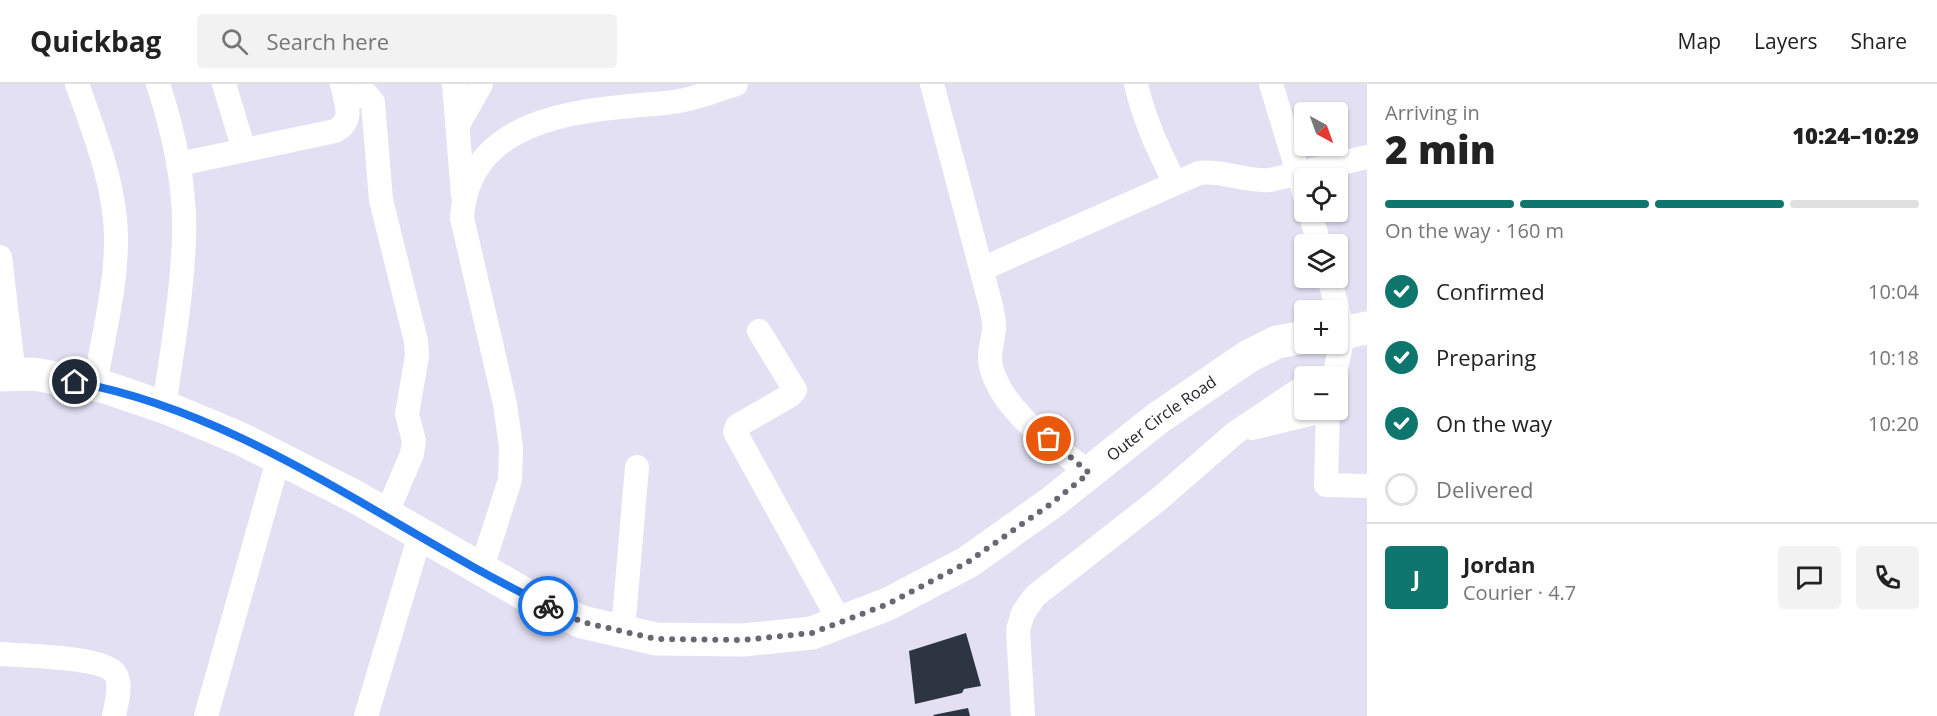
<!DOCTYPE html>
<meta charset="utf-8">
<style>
body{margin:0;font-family:"Open Sans",sans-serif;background:#f2f2f2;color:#222;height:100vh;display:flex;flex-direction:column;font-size:22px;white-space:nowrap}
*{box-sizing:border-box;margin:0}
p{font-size:20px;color:#767676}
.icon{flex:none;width:33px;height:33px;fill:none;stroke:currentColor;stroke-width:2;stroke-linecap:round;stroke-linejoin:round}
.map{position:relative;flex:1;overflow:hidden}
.sheet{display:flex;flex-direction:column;background:#fff;width:570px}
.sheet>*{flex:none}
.needle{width:39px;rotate:139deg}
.controls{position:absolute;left:1294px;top:18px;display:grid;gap:12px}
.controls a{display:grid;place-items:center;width:54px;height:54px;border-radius:6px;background:#fff;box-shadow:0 2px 4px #0004;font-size:30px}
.pin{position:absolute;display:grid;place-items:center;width:51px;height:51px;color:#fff;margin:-26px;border:3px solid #fff;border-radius:50%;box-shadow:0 2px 6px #0007}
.courier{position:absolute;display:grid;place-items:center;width:60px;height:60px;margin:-30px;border:4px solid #1a73e8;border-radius:50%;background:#fff;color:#222;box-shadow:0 2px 8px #0007}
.headline em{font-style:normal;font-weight:800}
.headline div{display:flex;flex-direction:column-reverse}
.headline{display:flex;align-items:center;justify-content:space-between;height:102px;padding:0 18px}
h1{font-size:39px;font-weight:800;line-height:45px}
.bar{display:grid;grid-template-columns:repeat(4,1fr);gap:9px 6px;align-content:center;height:72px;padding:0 18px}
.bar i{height:8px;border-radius:4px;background:#e0e0e0}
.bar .selected{background:#0f766e}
.bar p{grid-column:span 4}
.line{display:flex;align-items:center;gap:15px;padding:0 18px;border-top:2px solid #e0e0e0}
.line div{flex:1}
.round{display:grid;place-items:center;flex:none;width:63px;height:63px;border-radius:6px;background:#f2f2f2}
ol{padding:0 18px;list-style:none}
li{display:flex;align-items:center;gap:18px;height:66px}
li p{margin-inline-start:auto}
li .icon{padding:6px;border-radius:50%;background:#0f766e;color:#fff;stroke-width:4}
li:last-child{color:#767676}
li i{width:33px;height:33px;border:3px solid #e0e0e0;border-radius:50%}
header{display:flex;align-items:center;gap:36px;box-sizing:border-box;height:84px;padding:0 30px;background:#fff;border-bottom:2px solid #e0e0e0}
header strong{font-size:28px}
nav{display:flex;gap:33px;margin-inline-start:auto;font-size:21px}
.search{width:420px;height:54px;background:#f2f2f2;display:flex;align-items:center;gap:15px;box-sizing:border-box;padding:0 21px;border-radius:6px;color:#767676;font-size:22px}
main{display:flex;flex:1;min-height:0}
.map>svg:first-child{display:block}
.building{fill:#2d3542}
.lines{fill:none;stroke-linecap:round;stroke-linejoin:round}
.street{stroke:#fff;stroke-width:24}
.secondary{stroke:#fff;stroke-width:33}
.done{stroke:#686772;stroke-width:6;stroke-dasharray:0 10.8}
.route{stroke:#1a73e8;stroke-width:8}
.labels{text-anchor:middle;stroke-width:6;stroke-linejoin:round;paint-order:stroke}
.street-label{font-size:16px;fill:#27262d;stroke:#fff}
</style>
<header>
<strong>Quickbag</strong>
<div class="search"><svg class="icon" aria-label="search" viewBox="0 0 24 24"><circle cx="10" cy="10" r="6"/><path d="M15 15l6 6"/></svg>Search here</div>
<nav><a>Map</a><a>Layers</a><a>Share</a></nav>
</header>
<main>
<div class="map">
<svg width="1367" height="632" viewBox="0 0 1367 632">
<rect width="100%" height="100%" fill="#e2e0f2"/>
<g class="building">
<polygon points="966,549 981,602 964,605 962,609 915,620 909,567"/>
<polygon points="968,624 970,632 934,632 933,631"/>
</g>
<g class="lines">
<g class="street">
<path d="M77,0C94,48 115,100 116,151C117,201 103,252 95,301"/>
<path d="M158,0C174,49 186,102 184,154C182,211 172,267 164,323"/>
<polyline points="224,0 244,66"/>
<polyline points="454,0 463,111"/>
<path d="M932,0L991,222C992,229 995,238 994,245C993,259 987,270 992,286C1005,330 1055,361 1089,389"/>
<path d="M1136,0C1144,36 1159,67 1175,99"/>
<polyline points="1271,0 1305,112"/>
<polyline points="345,14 367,11 373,18 381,116 416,257 417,272 407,330 414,357 412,370 386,431"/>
<polyline points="459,39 481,0"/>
<path d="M179,80L335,47C355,37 346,18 342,0"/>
<polyline points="1310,128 1319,160"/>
<polyline points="0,173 14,291"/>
<path d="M982,185L1199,89C1223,86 1245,98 1270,96L1367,73"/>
<polyline points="1329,194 1338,226"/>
<polyline points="759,247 795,306 791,311 737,342 735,348 840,538"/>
<polyline points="1334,292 1344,249 1338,227"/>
<polyline points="1328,326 1326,401 1367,402"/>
<polyline points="1252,344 1326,326"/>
<path d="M481,486L510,396L511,363L505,320L462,134C469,29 587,26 665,19C690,17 713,7 736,0"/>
<polyline points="623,547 637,383"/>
<path d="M0,570C22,572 106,572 116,591C122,602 116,620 114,632"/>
<polyline points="206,632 279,373"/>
<polyline points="366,632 420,451"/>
<polyline points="1023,632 1018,546 1023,529 1035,512 1159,415 1235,349 1305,302"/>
</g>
<g class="secondary">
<polyline points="1338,250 1367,244"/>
<path id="s1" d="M0,291L34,290L105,303L172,326L239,354L354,412L526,511L582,538L656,555L743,556L812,549L888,520L968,478L1051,419L1158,334L1249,272L1277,258L1305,253"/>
</g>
</g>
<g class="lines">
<polyline class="done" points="548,522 582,538 656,555 743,556 812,549 888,520 968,478 1052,419 1089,389 1049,355"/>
<path class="route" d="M75,298C249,330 392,447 548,522"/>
</g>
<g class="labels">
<g class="street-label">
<text dy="6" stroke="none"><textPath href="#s1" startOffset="1284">Outer Circle Road</textPath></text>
</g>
</g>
</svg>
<div class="controls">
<a><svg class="needle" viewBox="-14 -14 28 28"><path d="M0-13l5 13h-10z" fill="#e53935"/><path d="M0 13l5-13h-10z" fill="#767676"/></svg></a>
<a><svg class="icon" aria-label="locate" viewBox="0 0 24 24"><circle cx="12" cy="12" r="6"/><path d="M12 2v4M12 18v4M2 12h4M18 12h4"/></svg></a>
<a><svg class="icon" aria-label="layers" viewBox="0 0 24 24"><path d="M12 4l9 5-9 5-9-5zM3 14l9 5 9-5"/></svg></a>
<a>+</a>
<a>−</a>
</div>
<div class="pin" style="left:1049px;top:355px;background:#ea580c"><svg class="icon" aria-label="bag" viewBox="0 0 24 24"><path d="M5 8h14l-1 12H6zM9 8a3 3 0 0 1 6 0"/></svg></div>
<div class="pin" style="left:75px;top:298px;background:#1f2937"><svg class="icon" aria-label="home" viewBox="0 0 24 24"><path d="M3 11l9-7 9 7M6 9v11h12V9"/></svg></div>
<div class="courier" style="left:548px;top:522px"><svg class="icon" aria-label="bike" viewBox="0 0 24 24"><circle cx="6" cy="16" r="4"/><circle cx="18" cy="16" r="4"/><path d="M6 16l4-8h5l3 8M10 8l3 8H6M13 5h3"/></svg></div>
</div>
<section class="sheet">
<div class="headline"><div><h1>2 min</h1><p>Arriving in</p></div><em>10:24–10:29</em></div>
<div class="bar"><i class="selected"></i><i class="selected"></i><i class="selected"></i><i></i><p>On the way · 160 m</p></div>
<ol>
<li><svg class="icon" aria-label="check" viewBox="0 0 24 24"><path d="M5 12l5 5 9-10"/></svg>Confirmed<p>10:04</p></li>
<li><svg class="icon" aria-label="check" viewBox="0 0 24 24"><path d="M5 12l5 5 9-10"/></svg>Preparing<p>10:18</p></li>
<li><svg class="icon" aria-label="check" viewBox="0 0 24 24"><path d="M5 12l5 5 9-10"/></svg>On the way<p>10:20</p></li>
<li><i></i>Delivered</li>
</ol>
<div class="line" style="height:108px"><b class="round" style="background:#0f766e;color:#fff">J</b><div><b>Jordan</b><p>Courier · 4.7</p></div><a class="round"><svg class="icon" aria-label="chat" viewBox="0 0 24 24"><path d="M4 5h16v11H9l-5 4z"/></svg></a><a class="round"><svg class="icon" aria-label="phone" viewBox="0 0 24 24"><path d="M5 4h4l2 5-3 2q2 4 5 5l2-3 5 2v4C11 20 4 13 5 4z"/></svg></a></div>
</section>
</main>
